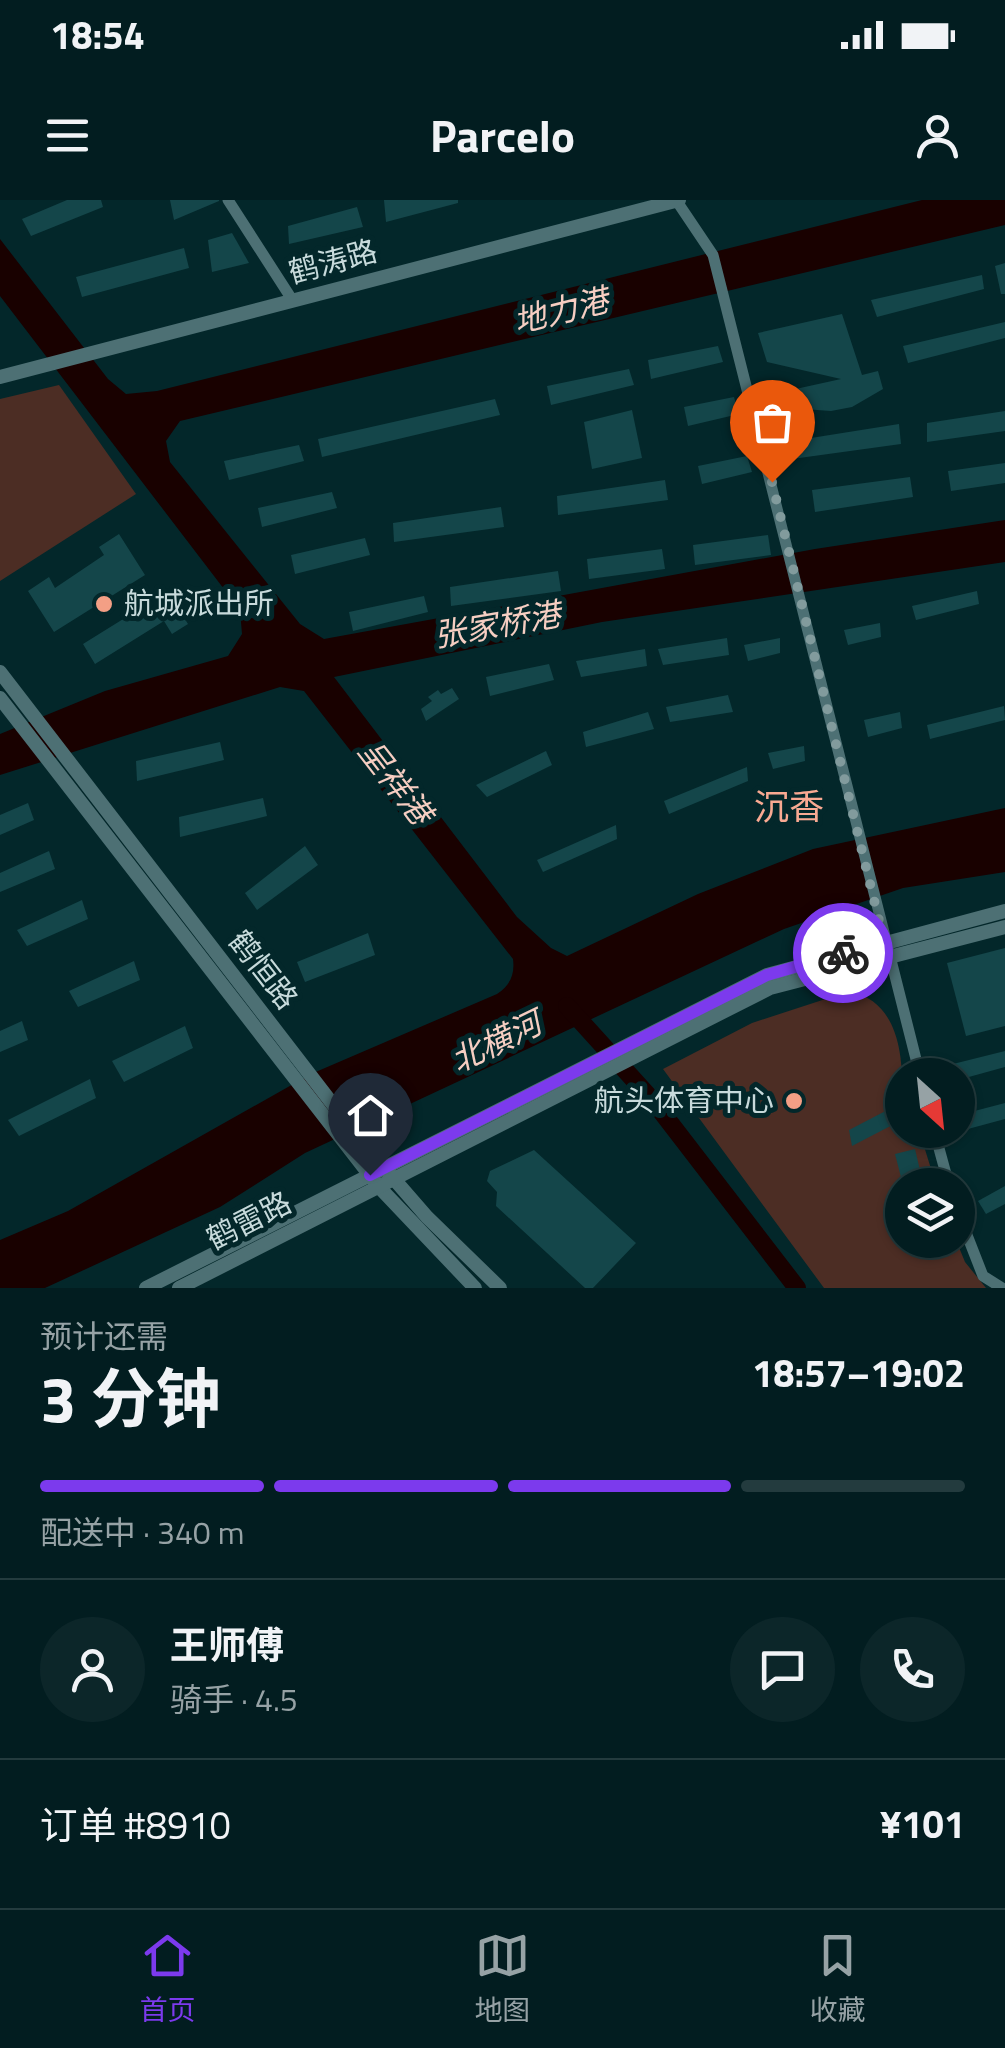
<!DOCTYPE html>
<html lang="zh">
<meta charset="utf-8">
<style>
body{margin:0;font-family:"Titillium Web","Noto Sans SC",sans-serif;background:#0c2629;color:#f1f3f6;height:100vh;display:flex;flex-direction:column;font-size:38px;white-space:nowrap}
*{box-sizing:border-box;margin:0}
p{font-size:32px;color:#96a2a5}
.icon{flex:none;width:55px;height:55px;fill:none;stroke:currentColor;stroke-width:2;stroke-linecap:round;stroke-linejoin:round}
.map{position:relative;height:1088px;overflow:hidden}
.panel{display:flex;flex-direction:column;background:#021d20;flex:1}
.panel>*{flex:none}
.needle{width:65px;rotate:153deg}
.controls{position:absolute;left:885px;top:858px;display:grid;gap:20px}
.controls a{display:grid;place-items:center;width:90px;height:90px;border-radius:50%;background:#021d20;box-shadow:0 2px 8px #0004,0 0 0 2px #233b3e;font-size:50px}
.pin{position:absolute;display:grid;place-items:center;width:85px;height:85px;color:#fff;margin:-102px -42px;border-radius:50% 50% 50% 0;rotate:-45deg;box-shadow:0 0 10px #0007}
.pin .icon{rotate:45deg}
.courier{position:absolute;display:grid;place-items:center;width:100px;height:100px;margin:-50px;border:8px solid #7c3aed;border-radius:50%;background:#fff;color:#222;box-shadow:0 2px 12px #0007}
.overview em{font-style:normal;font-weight:700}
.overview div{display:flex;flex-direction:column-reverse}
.overview{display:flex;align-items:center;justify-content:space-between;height:170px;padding:0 40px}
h1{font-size:65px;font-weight:700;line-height:75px}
.bar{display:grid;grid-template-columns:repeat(4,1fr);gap:15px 10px;align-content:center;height:120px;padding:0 40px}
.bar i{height:12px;border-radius:8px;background:#233b3e}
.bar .active{background:#7c3aed}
.bar p{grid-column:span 4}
.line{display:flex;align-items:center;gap:25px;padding:0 40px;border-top:2px solid #233b3e}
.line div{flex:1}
.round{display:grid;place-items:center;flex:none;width:105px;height:105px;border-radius:52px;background:#0c2629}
.status{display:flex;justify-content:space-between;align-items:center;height:70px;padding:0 50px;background:#021d20;direction:ltr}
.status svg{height:28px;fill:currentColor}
header{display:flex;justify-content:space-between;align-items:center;height:130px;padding:0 40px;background:#021d20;font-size:45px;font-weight:700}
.tab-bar{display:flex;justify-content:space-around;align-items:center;height:140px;border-top:2px solid #233b3e;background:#021d20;font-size:28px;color:#96a2a5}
.tab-bar a{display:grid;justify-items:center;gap:5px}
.tab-bar .active{color:#7c3aed}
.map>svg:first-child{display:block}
.green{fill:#4c2d24}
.water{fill:#190100}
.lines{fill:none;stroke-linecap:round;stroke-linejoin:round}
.river{stroke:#190100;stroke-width:18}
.building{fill:#14464a}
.minor{stroke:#4d7074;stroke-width:11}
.tertiary{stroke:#4d7074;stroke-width:14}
.done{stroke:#829b9d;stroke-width:10;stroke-dasharray:0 18}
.route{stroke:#7c3aed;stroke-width:12}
.poi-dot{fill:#f39f85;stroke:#03272a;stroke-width:4}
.labels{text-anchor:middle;stroke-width:10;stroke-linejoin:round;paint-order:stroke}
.street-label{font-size:30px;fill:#c7dadb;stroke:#03272a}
.poi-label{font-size:30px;fill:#c7dadb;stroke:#03272a;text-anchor:start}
.water-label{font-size:32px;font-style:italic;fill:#f6cec2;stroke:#03272a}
.quarter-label{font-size:35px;fill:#f9a992;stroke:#03272a}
</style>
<div class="status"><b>18:54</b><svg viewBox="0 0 49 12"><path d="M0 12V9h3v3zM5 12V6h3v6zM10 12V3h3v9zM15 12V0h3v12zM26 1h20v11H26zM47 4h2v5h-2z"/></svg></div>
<header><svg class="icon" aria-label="menu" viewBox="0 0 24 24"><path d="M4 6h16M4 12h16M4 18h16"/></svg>Parcelo<svg class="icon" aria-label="person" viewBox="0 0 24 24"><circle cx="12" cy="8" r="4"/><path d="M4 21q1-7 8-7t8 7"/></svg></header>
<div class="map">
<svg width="1005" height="1088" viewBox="0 0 1005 1088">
<rect width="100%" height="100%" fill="#03272a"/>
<g class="green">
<polygon points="59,185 136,294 0,381 0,199"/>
<path d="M850,791C911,806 902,881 902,930H919L936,985H902V1040H956L965,1062L986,1088H824L663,869L752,823Z"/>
</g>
<path class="water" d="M922,0H1005V25L180,221L166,241L170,262L300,424L324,439L815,349L1005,320V362L602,422L334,477L517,717L551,748L567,756L698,694L813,649L1005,608V672L903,688L784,729L305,953L220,1007L45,1088H0V1040L68,1011L311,874L497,794C510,785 515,775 513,759L304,491L280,487L0,575V534L105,491L228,456L242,434L240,410L0,96V39L108,179L126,194L157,191Z"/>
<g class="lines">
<polyline class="river" points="567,806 654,902 797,1088"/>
</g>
<g class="building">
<polygon points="67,0 101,0 103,7 31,36 22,19"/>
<polygon points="170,0 219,0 219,1 174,20"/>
<polygon points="384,0 458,0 458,3 386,22"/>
<polygon points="357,7 363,27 289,44 288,26"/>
<polygon points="232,33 249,63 212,72 208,40"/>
<polygon points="184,48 189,68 82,97 76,77"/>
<polygon points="1005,63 1005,94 1001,94 995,66"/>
<polygon points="982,75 984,89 877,117 871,100"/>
<polygon points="842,114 862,175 878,171 883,189 852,207 831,211 789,208 780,202 782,192 841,179 767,162 758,133"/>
<polygon points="1005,122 1005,138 908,163 903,146"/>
<polygon points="718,146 723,162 651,179 648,160"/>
<polygon points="629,169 634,185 551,205 547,186"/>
<polygon points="734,197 739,214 688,226 684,207"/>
<polygon points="495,199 500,215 322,257 318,239"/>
<polygon points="632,210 642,258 592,269 584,222"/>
<polygon points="1005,211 1005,231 927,242 927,223"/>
<polygon points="899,224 901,244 792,259 792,241"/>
<polygon points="299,245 304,261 229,280 224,261"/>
<polygon points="747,256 752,272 702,284 698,266"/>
<polygon points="1005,263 1005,283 951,291 948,271"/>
<polygon points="910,277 913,297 815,312 812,290"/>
<polygon points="665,280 668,300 558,315 557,296"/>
<polygon points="332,292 337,308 262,327 258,308"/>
<polygon points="501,307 504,327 394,342 393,323"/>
<polygon points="119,334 145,375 54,432 28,391 49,377 55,388 104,355 99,347"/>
<polygon points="768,335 771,355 695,365 693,345"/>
<polygon points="365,338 370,355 295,374 291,355"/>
<polygon points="662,349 665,369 589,379 587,359"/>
<polygon points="558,371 561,391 451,406 450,387"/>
<polygon points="977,391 979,404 916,420 912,406"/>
<polygon points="424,396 428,412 353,431 349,412"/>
<polygon points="157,398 161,406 172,399 188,424 172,434 164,421 95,464 83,444"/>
<polygon points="880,423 881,437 848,445 844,430"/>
<polygon points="727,438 729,455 663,465 658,449"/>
<polygon points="780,438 780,453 748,461 744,445"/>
<polygon points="645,449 647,466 581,477 576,461"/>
<polygon points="549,464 554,480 490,496 486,477"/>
<polygon points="452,488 459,499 426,521 421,509 432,501 428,497 438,490 441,494"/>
<polygon points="728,495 733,512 670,522 666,507"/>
<polygon points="1004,506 1005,520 930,539 927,525"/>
<polygon points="648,512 654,529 586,547 583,532"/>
<polygon points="900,512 902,528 868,537 864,520"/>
<polygon points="220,542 224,560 137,581 136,561"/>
<polygon points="804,546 805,561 773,569 768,553"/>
<polygon points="546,551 552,565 487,597 476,585"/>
<polygon points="747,567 748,581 669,614 664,601"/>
<polygon points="263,598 267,616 180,637 179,617"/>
<polygon points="28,603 34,620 0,635 0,615"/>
<polygon points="616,625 617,639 543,672 537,660"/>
<polygon points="305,646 318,665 257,710 245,693"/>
<polygon points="49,651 55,669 0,692 0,673"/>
<polygon points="82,700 88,719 27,746 17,730"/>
<polygon points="368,733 375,755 305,782 297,762"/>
<polygon points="1005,748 1005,826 966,836 947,763"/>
<polygon points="134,761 140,780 78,807 69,791"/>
<polygon points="22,821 28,840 0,852 0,831"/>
<polygon points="185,826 193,848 124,882 112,861"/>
<polygon points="1005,851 1005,867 958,880 952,875 949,865"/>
<polygon points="90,879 96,898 19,936 8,920"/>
<polygon points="1005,903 1005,919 968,929 963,914"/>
<polygon points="897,905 902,920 852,946 849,930"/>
<polygon points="915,949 923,983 903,985 895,954"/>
<polygon points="534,950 636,1043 593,1088 585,1088 496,1006 497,992 487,981 490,971"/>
<polygon points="1005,986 1005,1004 986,1014 978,1001"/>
</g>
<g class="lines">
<g class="minor">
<polyline points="228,0 293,101"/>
<polyline points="676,0 713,55 920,875"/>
<polyline points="934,930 949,985"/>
<polyline points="958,1012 983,1076 1002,1088"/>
</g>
<g class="tertiary">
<polyline points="0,177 679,0"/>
<polyline points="0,472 361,941 427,1017 500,1088"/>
<polyline points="0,498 379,987 475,1088"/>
<polyline points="146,1088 767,775 1005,711"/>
<polyline points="179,1088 770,788 1005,727"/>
</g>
</g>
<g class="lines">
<polyline class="done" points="772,282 884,741 843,753"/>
<polyline class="route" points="370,975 767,775 843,753"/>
</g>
<g class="poi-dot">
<circle cx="104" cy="404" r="10"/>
<circle cx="794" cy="901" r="10"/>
</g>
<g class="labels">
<g class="street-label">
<text transform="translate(333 62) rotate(-15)" y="10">鹤涛路</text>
<text transform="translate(263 770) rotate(52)" y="10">鹤恒路</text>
<text transform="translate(249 1021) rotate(-27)" y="10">鹤雷路</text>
</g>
<g class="poi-label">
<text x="124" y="414">航城派出所</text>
<text x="774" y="911" text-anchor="end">航头体育中心</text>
</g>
<g class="water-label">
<text transform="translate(561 111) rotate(-14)" y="11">地力港</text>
<text transform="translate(497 425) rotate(-10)" y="11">张家桥港</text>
<text transform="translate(395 582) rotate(52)" y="11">呈祥港</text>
<text transform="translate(496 842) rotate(-26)" y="11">北横河</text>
</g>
<g class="quarter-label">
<text x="789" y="619">沉香</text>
</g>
</g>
</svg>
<div class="controls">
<a><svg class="needle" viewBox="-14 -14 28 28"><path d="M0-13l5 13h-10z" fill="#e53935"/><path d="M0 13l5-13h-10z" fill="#96a2a5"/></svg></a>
<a><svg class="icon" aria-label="layers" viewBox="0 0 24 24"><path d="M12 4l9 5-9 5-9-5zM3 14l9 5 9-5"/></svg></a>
</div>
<div class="pin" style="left:772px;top:282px;background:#ea580c"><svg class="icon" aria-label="bag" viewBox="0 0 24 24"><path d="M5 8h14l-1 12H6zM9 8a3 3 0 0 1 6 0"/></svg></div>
<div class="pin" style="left:370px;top:975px;background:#1f2937"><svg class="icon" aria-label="home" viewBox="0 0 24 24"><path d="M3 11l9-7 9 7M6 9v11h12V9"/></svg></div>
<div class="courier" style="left:843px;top:753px"><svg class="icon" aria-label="bike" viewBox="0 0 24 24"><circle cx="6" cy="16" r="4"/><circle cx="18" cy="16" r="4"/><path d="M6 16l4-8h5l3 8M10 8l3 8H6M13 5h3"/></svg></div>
</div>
<section class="panel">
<div class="overview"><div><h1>3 分钟</h1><p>预计还需</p></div><em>18:57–19:02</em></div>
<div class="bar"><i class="active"></i><i class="active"></i><i class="active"></i><i></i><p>配送中 · 340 m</p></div>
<div class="line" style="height:180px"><a class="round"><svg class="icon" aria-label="person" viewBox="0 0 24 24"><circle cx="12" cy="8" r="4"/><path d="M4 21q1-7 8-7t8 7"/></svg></a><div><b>王师傅</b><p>骑手 · 4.5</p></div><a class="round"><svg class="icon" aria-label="chat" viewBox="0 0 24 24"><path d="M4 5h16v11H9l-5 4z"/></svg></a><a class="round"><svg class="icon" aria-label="phone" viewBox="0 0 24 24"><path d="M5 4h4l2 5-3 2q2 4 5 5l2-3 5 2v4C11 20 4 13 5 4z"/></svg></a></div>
<div class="line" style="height:130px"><div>订单 #8910</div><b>¥101</b></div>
</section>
<nav class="tab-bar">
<a class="active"><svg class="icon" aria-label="home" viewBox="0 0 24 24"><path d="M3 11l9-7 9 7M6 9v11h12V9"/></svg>首页</a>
<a><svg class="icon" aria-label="map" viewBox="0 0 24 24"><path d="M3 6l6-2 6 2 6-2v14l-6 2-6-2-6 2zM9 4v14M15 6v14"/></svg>地图</a>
<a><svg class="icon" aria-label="saved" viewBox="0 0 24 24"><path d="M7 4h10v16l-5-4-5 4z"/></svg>收藏</a>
</nav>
